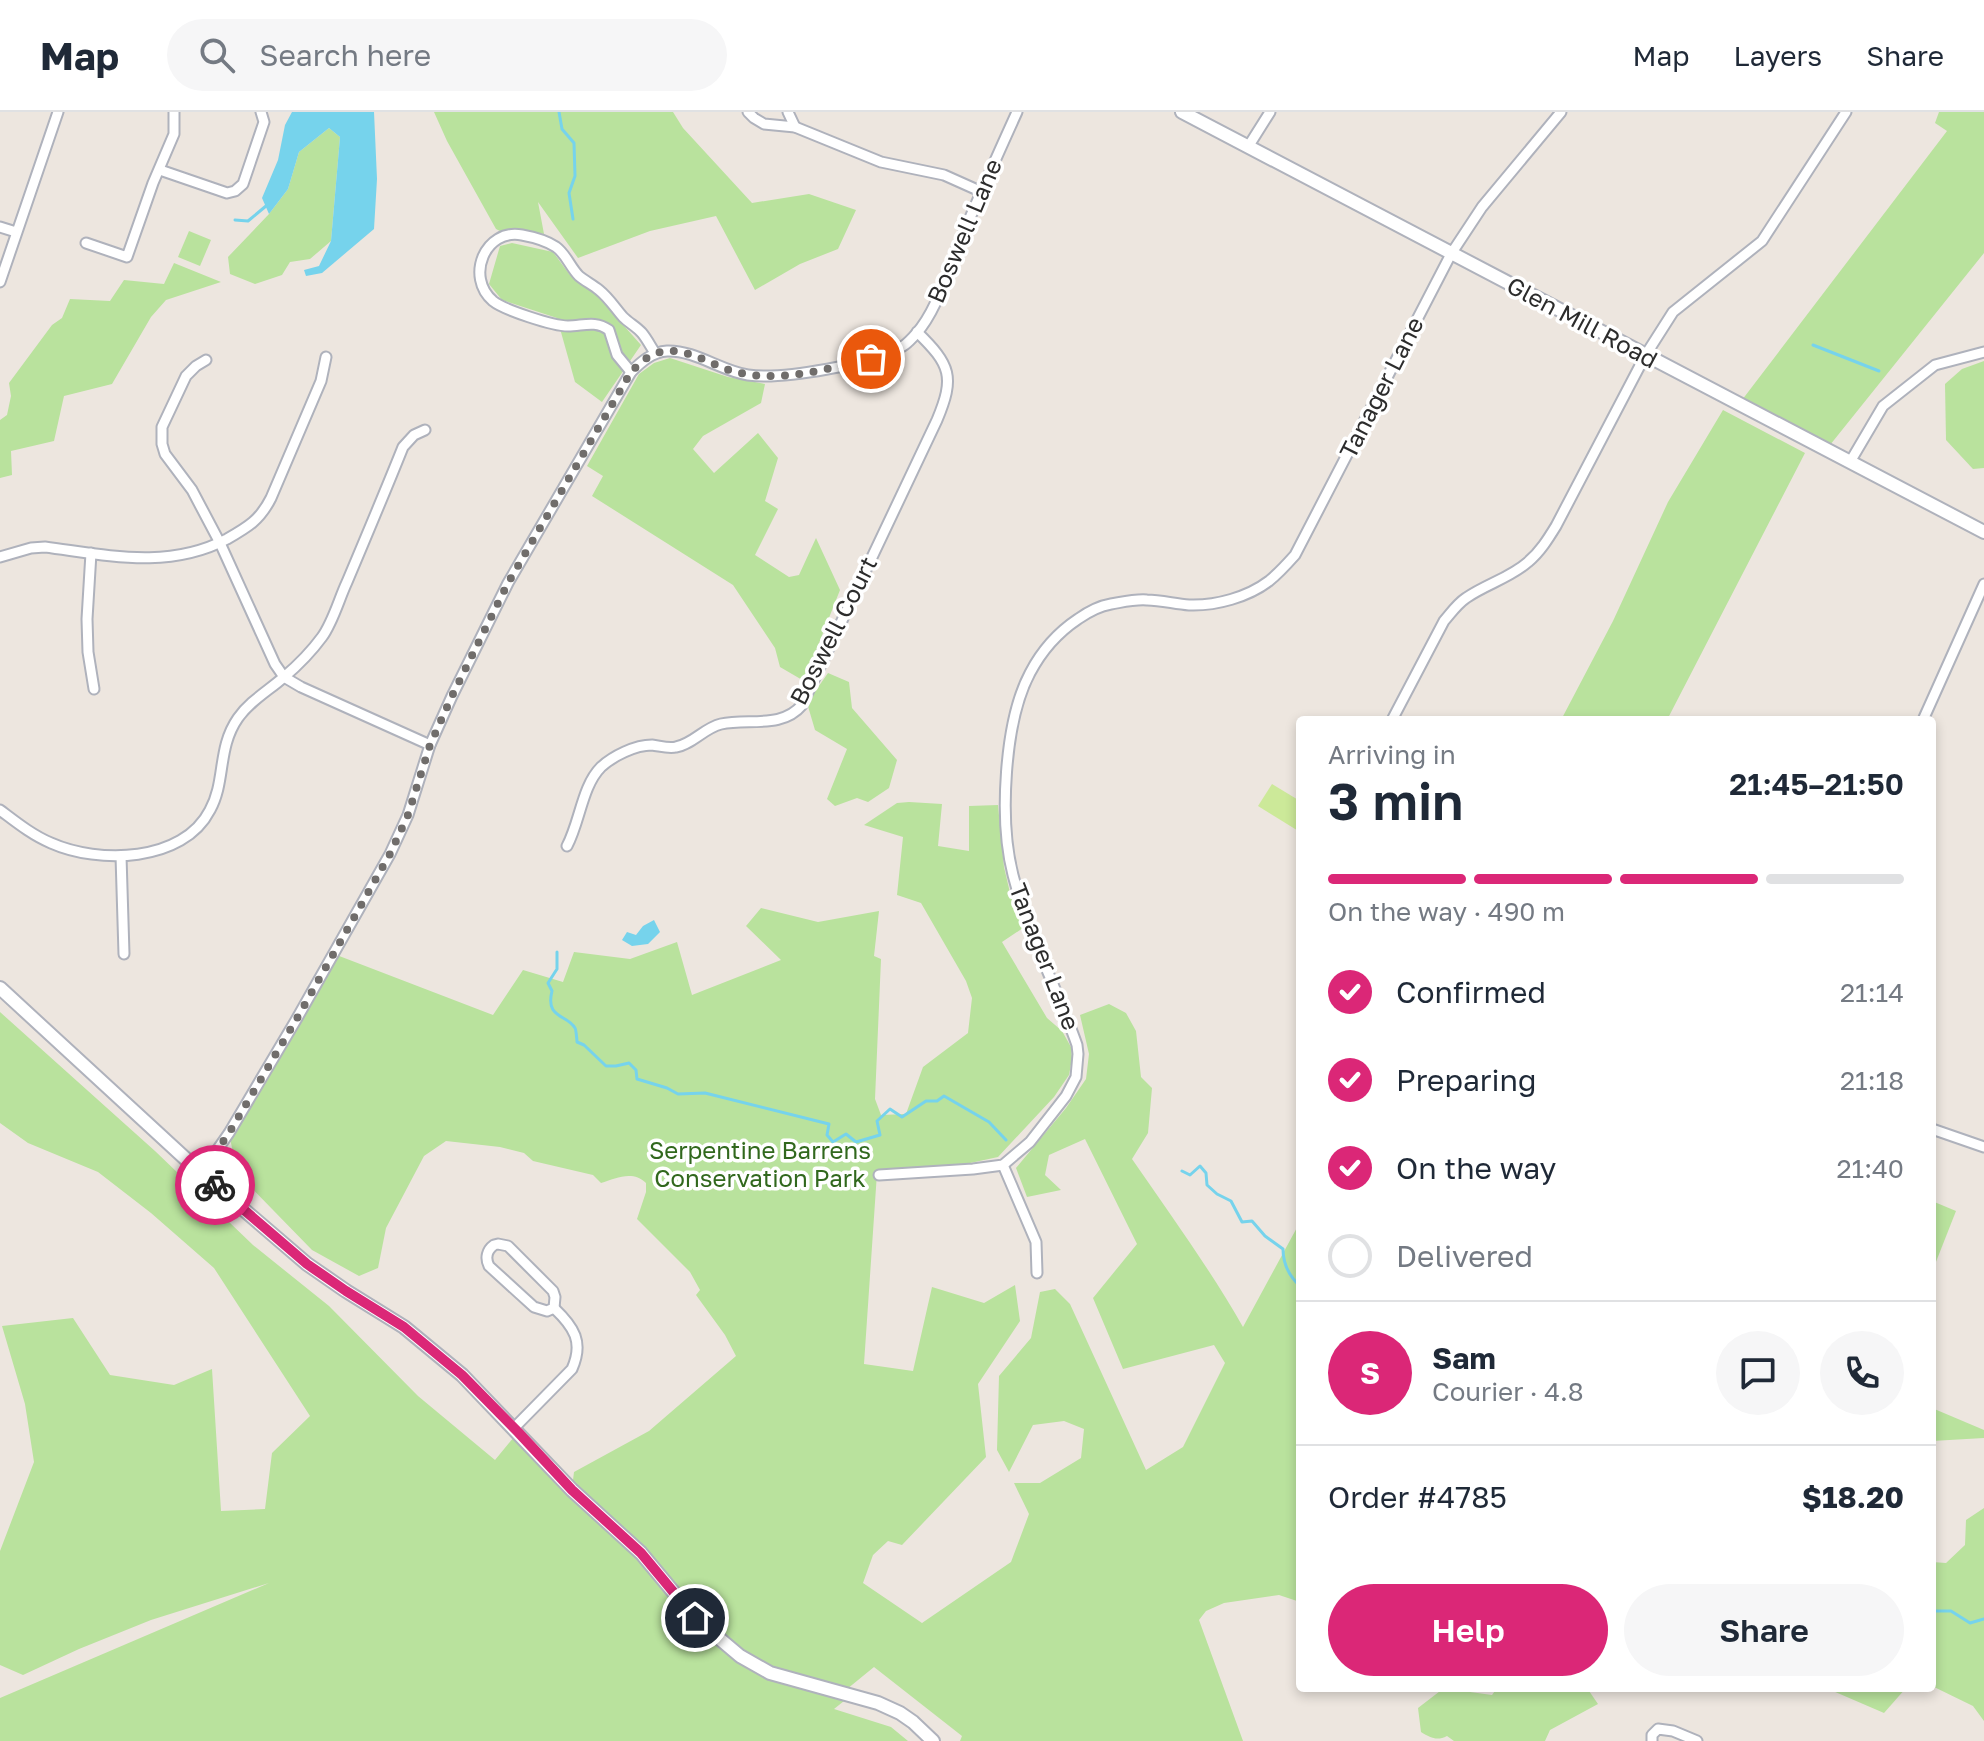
<!DOCTYPE html>
<meta charset="utf-8">
<style>
body{margin:0;font-family:"Golos Text",sans-serif;background:#f6f6f7;color:#1f2937;height:100vh;display:flex;flex-direction:column;font-size:30px;white-space:nowrap}
*{box-sizing:border-box;margin:0}
p{font-size:26px;color:#747a83}
.icon{flex:none;width:44px;height:44px;fill:none;stroke:currentColor;stroke-width:2;stroke-linecap:round;stroke-linejoin:round}
.map{position:relative;flex:1;overflow:hidden}
.side{position:absolute;left:1296px;top:604px;width:640px;height:976px;display:flex;flex-direction:column;background:#fff;border-radius:8px;box-shadow:0 4px 12px #0003}
.side>*{flex:none}
.pin{position:absolute;display:grid;place-items:center;width:68px;height:68px;color:#fff;margin:-34px;border:4px solid #fff;border-radius:50%;box-shadow:0 2px 8px #0007}
.courier{position:absolute;display:grid;place-items:center;width:80px;height:80px;margin:-40px;border:6px solid #db2777;border-radius:50%;background:#fff;color:#222;box-shadow:0 2px 10px #0007}
.summary em{font-style:normal;font-weight:600}
.summary div{display:flex;flex-direction:column-reverse}
.summary{display:flex;align-items:center;justify-content:space-between;height:136px;padding:0 32px}
h1{font-size:52px;font-weight:600;line-height:60px}
.bar{display:grid;grid-template-columns:repeat(4,1fr);gap:12px 8px;align-content:center;height:96px;padding:0 32px}
.bar i{height:10px;border-radius:6px;background:#e0e1e3}
.bar .on{background:#db2777}
.bar p{grid-column:span 4}
.line{display:flex;align-items:center;gap:20px;padding:0 32px;border-top:2px solid #e0e1e3}
.line div{flex:1}
.round{display:grid;place-items:center;flex:none;width:84px;height:84px;border-radius:42px;background:#f6f6f7}
ol{padding:0 32px;list-style:none}
li{display:flex;align-items:center;gap:24px;height:88px}
li p{margin-inline-start:auto}
li .icon{padding:8px;border-radius:50%;background:#db2777;color:#fff;stroke-width:4}
li:last-child{color:#747a83}
li i{width:44px;height:44px;border:4px solid #e0e1e3;border-radius:50%}
.primary-button{display:flex;gap:16px;margin-top:auto;padding:16px 32px}
.primary-button a{flex:1;height:92px;border-radius:48px;background:#db2777;color:#fff;font-size:32px;font-weight:600;line-height:92px;text-align:center}
.primary-button a+a{background:#f6f6f7;color:#1f2937}
header{display:flex;align-items:center;gap:48px;box-sizing:border-box;height:112px;padding:0 40px;background:#fff;border-bottom:2px solid #e0e1e3}
header strong{font-size:38px}
nav{display:flex;gap:44px;margin-inline-start:auto;font-size:28px}
.search{width:560px;height:72px;background:#f6f6f7;display:flex;align-items:center;gap:20px;box-sizing:border-box;padding:0 28px;border-radius:44px;color:#747a83;font-size:30px}
.map>svg:first-child{display:block}
.green{fill:#b9e29d}
.pitch{fill:#cce999}
.water{fill:#76d3ec}
.lines{fill:none;stroke-linecap:round;stroke-linejoin:round}
.stream{stroke:#76d3ec;stroke-width:3}
.street-casing{stroke:#afb2bc;stroke-width:13}
.secondary-casing{stroke:#afb2bc;stroke-width:16}
.street{stroke:#fff;stroke-width:9}
.secondary{stroke:#fff;stroke-width:12}
.done{stroke:#706d6b;stroke-width:8;stroke-dasharray:0 14.4}
.route{stroke:#db2777;stroke-width:10}
.labels{text-anchor:middle;stroke-width:7;stroke-linejoin:round;paint-order:stroke}
.street-label{font-size:24px;fill:#2c2c2c;stroke:#fff}
.park-label{font-size:24px;fill:#31681d;stroke:#fff}
</style>
<header>
<strong>Map</strong>
<div class="search"><svg class="icon" aria-label="search" viewBox="0 0 24 24"><circle cx="10" cy="10" r="6"/><path d="M15 15l6 6"/></svg>Search here</div>
<nav><a>Map</a><a>Layers</a><a>Share</a></nav>
</header>
<div class="map">
<svg width="1984" height="1629" viewBox="0 0 1984 1629">
<rect width="100%" height="100%" fill="#ede6df"/>
<g class="green">
<polygon points="434,0 673,0 683,16 752,91 809,82 856,98 838,137 800,152 755,178 716,104 650,119 578,146 538,90 544,122 515,117 502,120 496,117 447,29"/>
<polygon points="1939,0 1984,0 1984,141 1830,333 1742,288 1947,19 1935,11"/>
<polygon points="329,16 340,25 331,129 310,147 290,150 282,163 255,172 230,162 228,145 269,102 288,77 299,40"/>
<polygon points="189,119 211,128 200,154 178,145"/>
<polygon points="512,131 553,140 570,163 594,180 641,233 602,290 575,270 557,206 502,188 489,172 500,134"/>
<polygon points="174,151 221,170 166,188 151,205 112,272 64,284 54,329 11,339 12,363 0,366 0,308 7,303 11,284 9,271 52,213 62,206 70,187 110,189 124,168 164,172"/>
<polygon points="670,246 728,265 765,272 761,291 703,324 693,337 714,361 758,321 778,346 765,389 778,397 755,443 789,465 799,463 816,426 840,478 804,569 780,555 775,536 733,473 592,384 603,364 587,354 639,262 654,251"/>
<polygon points="1984,249 1984,356 1973,357 1946,328 1945,272 1962,257"/>
<polygon points="1723,298 1805,341 1667,608 1561,608 1613,509 1668,390"/>
<polygon points="828,561 849,570 852,596 897,648 889,676 868,690 857,686 835,694 827,687 847,637 815,618 807,591"/>
<path d="M909,690L942,692L938,734L969,739V694L998,693L1004,755L1011,785L1023,816L1002,830L1047,906L1062,919L1071,935L1072,947L1069,963L1054,985L998,1045L961,1053L877,1061L864,1252L913,1259L932,1175L984,1191L1015,1173L1020,1209L978,1272L986,1345L902,1433L888,1429L873,1443L863,1471L922,1511L1011,1450L1029,1402L1014,1371H1040L1081,1346L1084,1317L1064,1309L1033,1313L1009,1360L997,1338L999,1264L1031,1226L1040,1180L1055,1177L1070,1192L1146,1358L1183,1335L1225,1251L1214,1233L1123,1257L1093,1186L1137,1132L1085,1027L1049,1043L1045,1063L1061,1078L1027,1085L1016,1056L1066,996L1086,967L1089,942L1080,903L1109,892L1126,901L1136,919L1141,965L1152,976L1148,1021L1132,1047C1170,1102 1210,1157 1243,1215L1300,1110V1490L1279,1483L1224,1491L1206,1499L1199,1508L1243,1629H960L962,1624L874,1555L836,1586L844,1589L834,1597L891,1615L908,1629H0V1586L269,1471L151,1508L79,1537L23,1563L0,1553V1439L34,1350L25,1292L2,1214L73,1206L110,1263L174,1273L212,1257L221,1399L265,1397L272,1341L310,1304L214,1156L151,1101L98,1060L28,1031L0,1011V900L155,1039L253,1133L329,1194L418,1284L495,1348L518,1320L572,1376L574,1360L649,1319L736,1244L725,1223L696,1183L700,1178L690,1160L637,1107L646,1080V1071C633,1058 616,1066 601,1071L593,1063L533,1049L524,1041L500,1035L446,1029L424,1044L386,1116L378,1156L359,1164L312,1138L237,1061L229,1021L334,842L493,903L523,858L563,870L574,840L630,847L677,830L692,883L781,848L746,814L761,796L818,810L879,799L874,844L881,847L875,987L881,1003L906,1002L923,955L968,921L972,886L966,869L921,791L897,783L903,725L864,713L897,691Z"/>
<polygon points="1932,1089 1956,1099 1932,1160"/>
<polygon points="1932,1296 1984,1318 1984,1326 1932,1329"/>
<polygon points="1984,1396 1984,1609 1973,1594 1932,1574 1932,1450 1946,1451 1965,1433 1966,1408"/>
<path d="M1444,1576H1469L1470,1580L1492,1583L1497,1576H1587L1598,1592L1550,1618L1545,1629H1454L1447,1624C1437,1629 1431,1626 1421,1620L1418,1596Z"/>
<polygon points="1826,1576 1906,1576 1884,1601"/>
</g>
<polygon class="pitch" points="1272,672 1300,689 1300,720 1258,694"/>
<g class="water">
<polygon points="292,0 374,0 377,67 374,117 322,161 306,164 304,158 319,154 331,129 340,25 329,16 299,40 288,77 269,102 262,86 278,48 285,13"/>
<polygon points="654,808 660,820 648,832 632,834 622,828 627,820 636,823 643,814"/>
</g>
<g class="lines">
<g class="stream">
<polyline points="559,0 562,17 574,31 575,64 569,81 573,107"/>
<polyline points="235,108 248,109 266,94"/>
<polyline points="1813,233 1879,259"/>
<path d="M557,840V857L548,871L552,879C545,907 567,902 575,916C576,917 577,929 577,930L584,933L606,954H616L629,951L636,958L637,967L667,976L678,982L705,981L829,1012L827,1023L833,1030L846,1022L856,1030L880,1023L877,1009L890,997L902,1005L926,989H937L944,984L989,1010L1006,1028"/>
<path d="M1182,1059L1190,1063L1200,1054L1206,1061L1207,1073L1217,1082L1231,1089L1242,1110L1252,1109L1265,1124L1283,1137C1283,1152 1289,1164 1300,1174"/>
<polyline points="1932,1499 1951,1499 1970,1511 1984,1507"/>
</g>
<defs>
<g id="street">
<polyline points="748,0 754,6 764,12 795,15 881,50 944,63 982,80"/>
<polyline points="788,0 795,15"/>
<polyline points="1248,35 1270,0"/>
<polyline points="160,58 227,81 235,79 243,72 264,10 261,0"/>
<polyline points="0,115 16,120"/>
<polyline points="86,131 127,145 153,71 174,22 174,0"/>
<polyline points="0,170 58,0"/>
<polyline points="206,248 196,254 186,264 162,315 162,332 165,342 192,378 220,431 275,552 284,565 301,575 430,633"/>
<path d="M631,260L617,243L609,218C595,208 583,214 568,214C553,214 504,198 493,189C465,165 485,116 522,123C533,125 547,129 556,135C566,142 570,155 579,164C585,169 593,173 599,178C609,186 615,196 623,205C629,211 637,215 642,221C647,227 651,235 655,241"/>
<polyline points="1850,350 1883,294 1935,253 1984,240"/>
<polyline points="91,441 87,507 88,540 94,577"/>
<path d="M0,445L31,436L45,435C107,443 168,458 227,427C248,415 260,408 271,386L321,269L326,245"/>
<path d="M1392,608L1444,509C1451,501 1457,492 1466,486C1486,472 1510,466 1528,450C1540,440 1548,427 1556,414L1645,244L1673,200L1762,129L1846,0"/>
<polyline points="1923,608 1984,472"/>
<path d="M0,698C16,710 32,723 51,731C98,752 183,751 210,698C226,669 217,636 238,606C250,589 268,579 284,565C297,554 311,540 322,525C333,510 339,487 347,470C366,425 385,380 403,335L414,323L425,318"/>
<path d="M567,734C580,710 582,674 601,655C613,644 635,633 652,633C660,634 669,637 676,635C693,632 704,616 721,612C748,606 782,617 802,593L937,308C955,265 951,253 917,220"/>
<polyline points="121,744 124,842"/>
<polyline points="1932,1017 1984,1035"/>
<polyline points="1003,1053 1036,1130 1037,1161"/>
<path d="M201,1061L229,1021L296,908L390,742L408,703L430,633L452,584L508,471L631,260C641,250 652,240 667,239C695,238 721,259 748,263C781,268 875,252 903,234C908,231 912,226 916,222C937,198 946,163 958,134C977,89 997,44 1017,0"/>
<path d="M879,1063L973,1057L1003,1053L1030,1030L1066,984L1076,965L1078,942L1077,933C1057,876 1028,822 1013,763C999,709 1004,610 1030,561C1042,538 1057,521 1078,507C1088,500 1099,494 1111,492C1123,490 1135,487 1147,488C1161,488 1175,492 1189,493C1216,494 1248,485 1269,469C1279,461 1287,452 1295,443L1451,142L1482,95L1561,0"/>
<path d="M498,1132L508,1134L553,1179L555,1185L554,1196L547,1199L534,1195L489,1154C485,1146 487,1138 494,1133Z"/>
<path d="M514,1316L572,1257C584,1230 574,1215 554,1196"/>
<polyline points="1652,1629 1652,1623 1658,1617 1673,1619 1697,1629"/>
</g>
<g id="secondary">
<polyline points="1182,0 1984,420"/>
<polyline points="0,876 201,1061 307,1152 346,1179 404,1215 462,1263 572,1378 641,1441 695,1506 740,1544 770,1561 878,1591 900,1601 913,1610 933,1629"/>
</g>
</defs>
<use href="#street" class="street-casing"/>
<use href="#secondary" class="secondary-casing"/>
<use href="#street" class="street"/>
<use href="#secondary" class="secondary"/>
</g>
<g class="lines">
<path class="done" d="M215,1073L201,1061L229,1021L296,908L390,742L408,703L430,633L452,584L508,471L631,260C638,253 646,245 655,242C680,231 709,252 732,259C744,262 756,264 768,264C802,265 838,254 871,247"/>
<polyline class="route" points="215,1073 307,1152 346,1179 404,1215 462,1263 518,1320 572,1378 641,1441 695,1506"/>
</g>
<g class="labels">
<g class="street-label">
<text transform="translate(965 119) rotate(-67)" y="8">Boswell Lane</text>
<text transform="translate(1582 211) rotate(28)" y="8">Glen Mill Road</text>
<text transform="translate(1382 276) rotate(-63)" y="8">Tanager Lane</text>
<text transform="translate(834 519) rotate(-63)" y="8">Boswell Court</text>
<text transform="translate(1044 845) rotate(69)" y="8">Tanager Lane</text>
</g>
<g class="park-label">
<text x="760" y="1047">Serpentine Barrens<tspan x="760" dy="28">Conservation Park</tspan></text>
</g>
</g>
</svg>
<div class="pin" style="left:871px;top:247px;background:#ea580c"><svg class="icon" aria-label="bag" viewBox="0 0 24 24"><path d="M5 8h14l-1 12H6zM9 8a3 3 0 0 1 6 0"/></svg></div>
<div class="pin" style="left:695px;top:1506px;background:#1f2937"><svg class="icon" aria-label="home" viewBox="0 0 24 24"><path d="M3 11l9-7 9 7M6 9v11h12V9"/></svg></div>
<div class="courier" style="left:215px;top:1073px"><svg class="icon" aria-label="bike" viewBox="0 0 24 24"><circle cx="6" cy="16" r="4"/><circle cx="18" cy="16" r="4"/><path d="M6 16l4-8h5l3 8M10 8l3 8H6M13 5h3"/></svg></div>
<section class="side">
<div class="summary"><div><h1>3 min</h1><p>Arriving in</p></div><em>21:45–21:50</em></div>
<div class="bar"><i class="on"></i><i class="on"></i><i class="on"></i><i></i><p>On the way · 490 m</p></div>
<ol>
<li><svg class="icon" aria-label="check" viewBox="0 0 24 24"><path d="M5 12l5 5 9-10"/></svg>Confirmed<p>21:14</p></li>
<li><svg class="icon" aria-label="check" viewBox="0 0 24 24"><path d="M5 12l5 5 9-10"/></svg>Preparing<p>21:18</p></li>
<li><svg class="icon" aria-label="check" viewBox="0 0 24 24"><path d="M5 12l5 5 9-10"/></svg>On the way<p>21:40</p></li>
<li><i></i>Delivered</li>
</ol>
<div class="line" style="height:144px"><b class="round" style="background:#db2777;color:#fff">S</b><div><b>Sam</b><p>Courier · 4.8</p></div><a class="round"><svg class="icon" aria-label="chat" viewBox="0 0 24 24"><path d="M4 5h16v11H9l-5 4z"/></svg></a><a class="round"><svg class="icon" aria-label="phone" viewBox="0 0 24 24"><path d="M5 4h4l2 5-3 2q2 4 5 5l2-3 5 2v4C11 20 4 13 5 4z"/></svg></a></div>
<div class="line" style="height:104px"><div>Order #4785</div><b>$18.20</b></div>
<div class="primary-button"><a>Help</a><a>Share</a></div>
</section>
</div>
